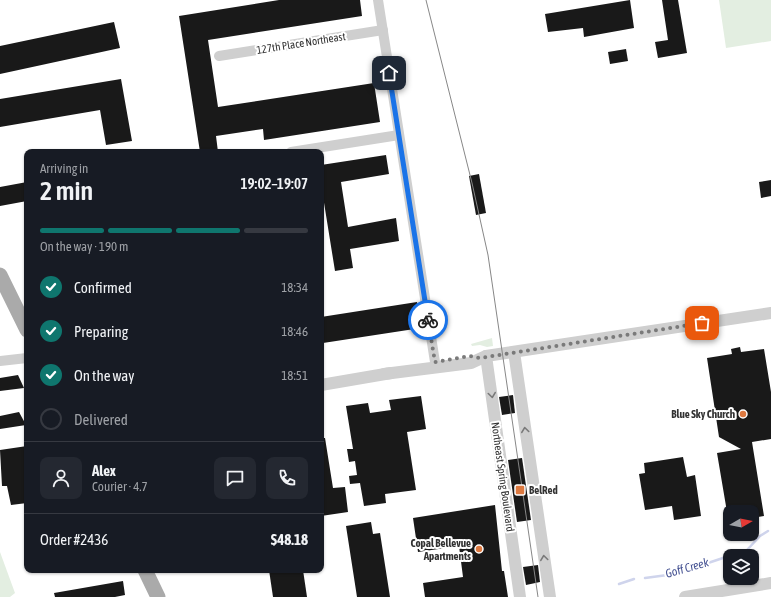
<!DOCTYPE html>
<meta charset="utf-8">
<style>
body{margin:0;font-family:"Asap Condensed",sans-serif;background:#242831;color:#f1f3f6;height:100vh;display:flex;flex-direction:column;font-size:15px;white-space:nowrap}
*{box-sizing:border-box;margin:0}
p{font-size:13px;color:#9ea1a6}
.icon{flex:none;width:22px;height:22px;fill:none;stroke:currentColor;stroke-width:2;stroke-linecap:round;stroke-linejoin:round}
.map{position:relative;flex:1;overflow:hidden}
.drawer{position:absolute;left:24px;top:149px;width:300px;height:424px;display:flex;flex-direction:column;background:#171b24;border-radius:8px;box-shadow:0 1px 3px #0004}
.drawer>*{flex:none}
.needle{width:26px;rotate:81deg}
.tools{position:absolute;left:723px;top:505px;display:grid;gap:8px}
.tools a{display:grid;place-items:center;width:36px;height:36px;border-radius:8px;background:#171b24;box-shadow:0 1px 3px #0004;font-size:20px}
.pin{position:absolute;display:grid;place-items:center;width:34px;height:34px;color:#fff;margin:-17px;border-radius:8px;box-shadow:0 2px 6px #0006}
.courier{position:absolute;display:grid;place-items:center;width:40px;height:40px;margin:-20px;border:3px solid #1a73e8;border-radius:50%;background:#fff;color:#222;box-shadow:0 1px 5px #0007}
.headline em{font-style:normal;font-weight:600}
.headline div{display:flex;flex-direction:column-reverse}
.headline{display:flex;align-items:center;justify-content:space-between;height:68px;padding:0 16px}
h1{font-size:26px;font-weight:600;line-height:30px}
.bar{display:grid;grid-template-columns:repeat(4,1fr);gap:6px 4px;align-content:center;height:48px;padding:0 16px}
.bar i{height:5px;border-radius:3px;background:#363941}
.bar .current{background:#0f766e}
.bar p{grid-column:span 4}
.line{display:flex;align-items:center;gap:10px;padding:0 16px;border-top:1px solid #363941}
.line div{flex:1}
.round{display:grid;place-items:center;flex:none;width:42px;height:42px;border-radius:8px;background:#242831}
ol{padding:0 16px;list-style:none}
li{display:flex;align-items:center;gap:12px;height:44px}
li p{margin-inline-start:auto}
li .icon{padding:4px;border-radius:50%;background:#0f766e;color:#fff;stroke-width:4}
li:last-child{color:#9ea1a6}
li i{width:22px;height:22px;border:2px solid #363941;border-radius:50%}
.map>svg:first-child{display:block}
.green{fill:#e3eee1}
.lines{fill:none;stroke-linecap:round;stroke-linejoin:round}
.stream{stroke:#cfd4ec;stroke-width:2.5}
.building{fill:#191919}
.minor{stroke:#cfcfcf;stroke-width:10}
.tertiary{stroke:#cfcfcf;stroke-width:12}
.primary{stroke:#aaa;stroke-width:15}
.tram{stroke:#878787;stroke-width:1}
.oneway{stroke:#797979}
.done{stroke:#7a7a7a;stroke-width:4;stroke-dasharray:0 7.2}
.route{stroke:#1a73e8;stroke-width:5}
.poi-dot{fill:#dd7940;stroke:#fff;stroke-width:1.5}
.labels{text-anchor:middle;stroke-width:4;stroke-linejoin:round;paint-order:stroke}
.street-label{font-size:11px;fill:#323232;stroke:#fff}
.poi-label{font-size:11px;font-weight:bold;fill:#323232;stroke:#fff;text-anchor:end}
.water-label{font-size:12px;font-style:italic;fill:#435091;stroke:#fff}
</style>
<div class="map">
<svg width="771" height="597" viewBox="0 0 771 597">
<rect width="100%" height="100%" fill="#fff"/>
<g class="green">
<polygon points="719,0 771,0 771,41 726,48"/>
<polygon points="492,338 493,346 487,347 480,345 472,346 471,344"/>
<polygon points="0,552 15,593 10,597 0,597"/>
</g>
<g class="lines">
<g class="stream">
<polyline points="645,578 675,574 747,550 760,536 768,531"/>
<polyline points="619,584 634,579"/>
</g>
</g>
<g class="building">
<polygon points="279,0 360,0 362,16 208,40 218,107 374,83 380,122 264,140 263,129 216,136 218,152 200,152 179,16"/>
<polygon points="630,0 634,28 584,37 583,28 548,32 545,14"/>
<polygon points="662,0 678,0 687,53 658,58 655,42 668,40"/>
<polygon points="114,22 120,48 0,74 0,46"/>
<polygon points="626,49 628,61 610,64 608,52"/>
<polygon points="121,79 132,141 106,145 100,110 0,127 0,99"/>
<polygon points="386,155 389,174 341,182 348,227 396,218 399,241 350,249 353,268 335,271 321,184 321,165"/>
<polygon points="479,174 486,213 476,215 469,176"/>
<polygon points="771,180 771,196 761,198 759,182"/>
<polygon points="27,182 27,201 0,206 0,187"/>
<polygon points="417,302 421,328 323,343 321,317"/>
<polygon points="740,347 741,352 764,349 771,392 771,439 752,442 764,516 752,518 752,512 727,512 717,453 741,449 719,437 707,358 732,354 731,349"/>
<polygon points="18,375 24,388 0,391 0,378"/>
<polygon points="513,395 515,413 502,415 499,397"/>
<polygon points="421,396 426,429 407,432 416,490 385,494 386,503 364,506 360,483 350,484 349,476 357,475 355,461 349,462 347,449 353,449 346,406 368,403 370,413 391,410 389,400"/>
<polygon points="19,412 26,425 0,429 0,416"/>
<polygon points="321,438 325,438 333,488 345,487 348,512 321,516"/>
<polygon points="27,446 27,503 11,505 7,486 2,486 0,450"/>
<polygon points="683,457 687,477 695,475 701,516 674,520 672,506 645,510 639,474 645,473 644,463"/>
<polygon points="522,458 531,520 517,522 508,460"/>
<polygon points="495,505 502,571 504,571 508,597 425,597 423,583 463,577 459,546 418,552 413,518"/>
<polygon points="371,522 373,534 380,533 390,597 357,597 346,526"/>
<polygon points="538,565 540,582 526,585 523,567"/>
<polygon points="269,570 303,570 307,597 273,597"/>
<polygon points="123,581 125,595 115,597 55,597 54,593"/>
</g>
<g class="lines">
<g class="minor">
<polyline points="378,0 435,362"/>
<polyline points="219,56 383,30"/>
<polyline points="291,152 399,135"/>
<polyline points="0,361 27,358"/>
</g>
<g class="tertiary">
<polyline points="514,352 550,597"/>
<polyline points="486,356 520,597"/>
<polyline points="384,374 471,363 486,356 771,313"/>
<polyline points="321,385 391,373"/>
<polyline points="685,597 771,583"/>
</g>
<g class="primary">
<polyline points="0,275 27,330"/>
<polyline points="145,570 158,597"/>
</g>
<polyline class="tram" points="426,0 472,183 488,255 538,597"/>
</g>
<defs><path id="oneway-chevron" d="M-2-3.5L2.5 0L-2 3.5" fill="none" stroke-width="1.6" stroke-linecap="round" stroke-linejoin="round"/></defs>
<g class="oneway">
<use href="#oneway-chevron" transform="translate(492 395) rotate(82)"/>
<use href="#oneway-chevron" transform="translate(525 430) rotate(-98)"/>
<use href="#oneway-chevron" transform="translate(544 558) rotate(-98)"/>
</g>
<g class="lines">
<polyline class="done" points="428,320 435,362 470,356 480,358 702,323"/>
<polyline class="route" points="389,73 428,320"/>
</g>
<g class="poi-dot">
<circle cx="743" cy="414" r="4"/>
<rect x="515" y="485" width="10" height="10" rx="2"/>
<circle cx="479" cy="549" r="4"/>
</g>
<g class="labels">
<g class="street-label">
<text transform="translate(301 43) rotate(-9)" y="4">127th Place Northeast</text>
<text transform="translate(503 477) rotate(82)" y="4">Northeast Spring Boulevard</text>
</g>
<g class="poi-label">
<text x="735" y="418">Blue Sky Church</text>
<text x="529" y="494" text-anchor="start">BelRed</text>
<text x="471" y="547">Copal Bellevue<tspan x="471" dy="13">Apartments</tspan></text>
</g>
<g class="water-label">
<text transform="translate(687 568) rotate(-16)" y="4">Goff Creek</text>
</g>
</g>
</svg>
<div class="tools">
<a><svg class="needle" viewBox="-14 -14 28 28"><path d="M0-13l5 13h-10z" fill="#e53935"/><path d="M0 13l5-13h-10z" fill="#9ea1a6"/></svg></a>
<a><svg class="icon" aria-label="layers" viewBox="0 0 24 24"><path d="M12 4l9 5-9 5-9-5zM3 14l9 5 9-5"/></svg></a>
</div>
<div class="pin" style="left:702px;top:323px;background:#ea580c"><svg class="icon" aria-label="bag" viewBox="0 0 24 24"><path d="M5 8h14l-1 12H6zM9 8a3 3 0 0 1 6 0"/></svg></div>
<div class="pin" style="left:389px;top:73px;background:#1f2937"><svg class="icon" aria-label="home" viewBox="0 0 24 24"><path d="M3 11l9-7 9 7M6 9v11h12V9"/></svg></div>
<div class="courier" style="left:428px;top:320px"><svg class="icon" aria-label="bike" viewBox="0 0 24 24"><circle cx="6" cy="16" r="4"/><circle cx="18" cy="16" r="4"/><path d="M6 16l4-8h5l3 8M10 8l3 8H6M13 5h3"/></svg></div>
<section class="drawer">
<div class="headline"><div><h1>2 min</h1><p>Arriving in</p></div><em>19:02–19:07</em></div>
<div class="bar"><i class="current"></i><i class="current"></i><i class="current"></i><i></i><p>On the way · 190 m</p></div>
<ol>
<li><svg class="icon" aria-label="check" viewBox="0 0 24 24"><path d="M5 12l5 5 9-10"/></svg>Confirmed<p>18:34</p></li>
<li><svg class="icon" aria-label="check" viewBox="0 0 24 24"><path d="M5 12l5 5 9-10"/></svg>Preparing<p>18:46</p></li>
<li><svg class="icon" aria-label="check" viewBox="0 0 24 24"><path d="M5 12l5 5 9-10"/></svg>On the way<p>18:51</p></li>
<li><i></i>Delivered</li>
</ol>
<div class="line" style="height:72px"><a class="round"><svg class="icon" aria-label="person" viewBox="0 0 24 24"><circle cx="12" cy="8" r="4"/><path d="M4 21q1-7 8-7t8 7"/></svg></a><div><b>Alex</b><p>Courier · 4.7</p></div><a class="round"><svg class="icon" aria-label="chat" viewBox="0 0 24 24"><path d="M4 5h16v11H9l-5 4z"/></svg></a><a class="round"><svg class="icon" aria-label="phone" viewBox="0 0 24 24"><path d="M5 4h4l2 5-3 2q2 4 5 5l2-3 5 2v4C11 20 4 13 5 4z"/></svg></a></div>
<div class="line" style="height:52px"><div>Order #2436</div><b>$48.18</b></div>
</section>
</div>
